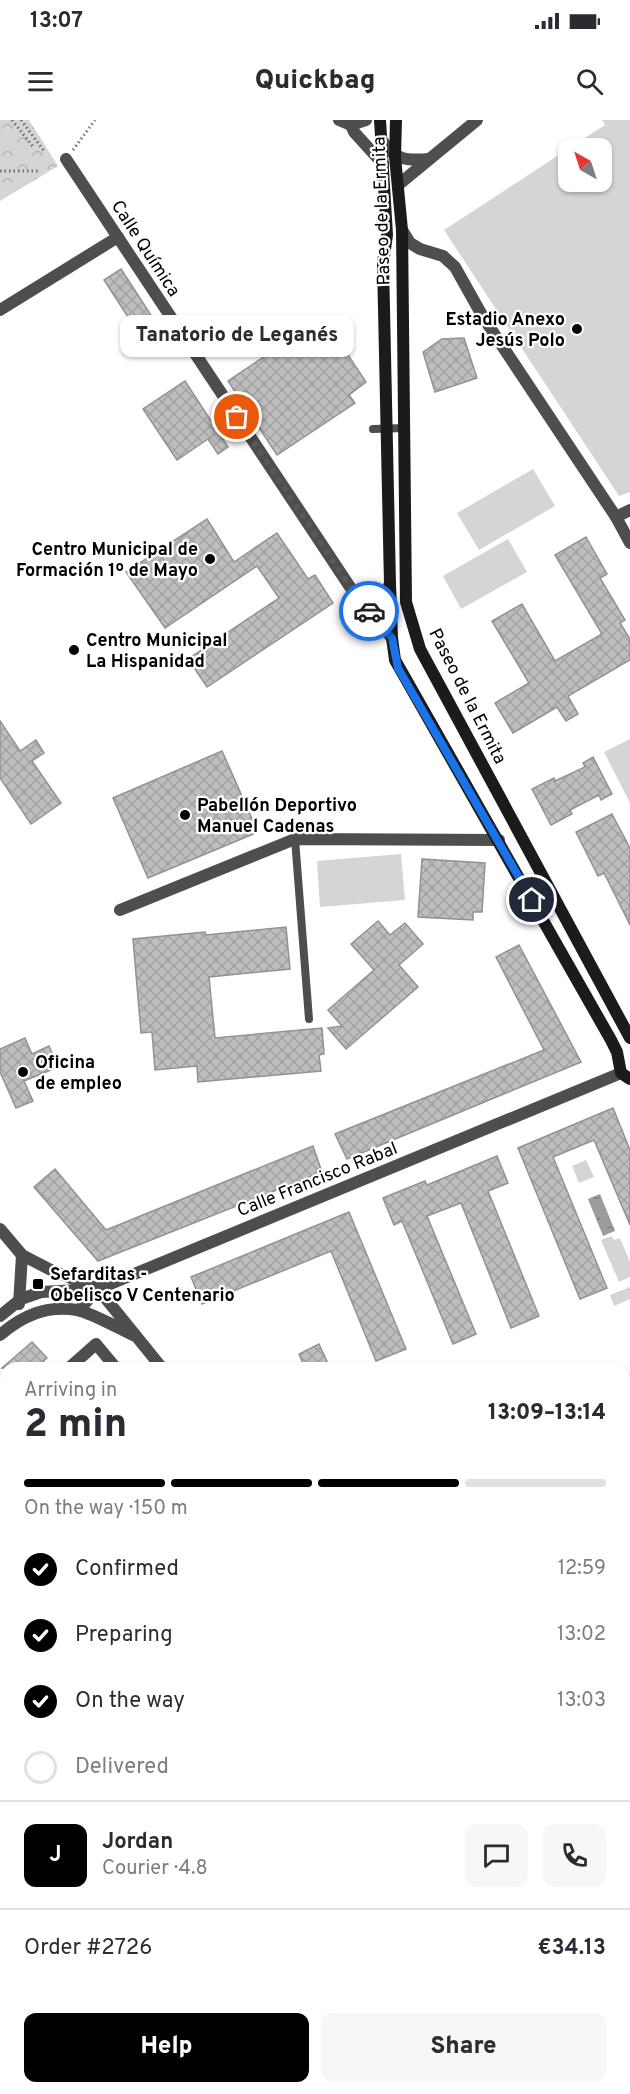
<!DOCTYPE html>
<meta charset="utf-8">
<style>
body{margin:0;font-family:Overpass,sans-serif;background:#f7f7f7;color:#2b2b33;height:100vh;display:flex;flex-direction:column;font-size:22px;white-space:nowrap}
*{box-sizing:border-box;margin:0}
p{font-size:20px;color:#7c7c81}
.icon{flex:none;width:33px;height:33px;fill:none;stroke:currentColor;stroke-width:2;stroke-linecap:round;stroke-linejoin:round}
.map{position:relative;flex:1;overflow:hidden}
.details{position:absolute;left:0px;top:1242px;width:630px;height:732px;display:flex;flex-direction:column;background:#fff;border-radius:18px 18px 0 0;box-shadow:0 2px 4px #0004}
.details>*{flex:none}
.needle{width:39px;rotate:321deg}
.tools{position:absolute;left:558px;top:18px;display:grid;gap:12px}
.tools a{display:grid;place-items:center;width:54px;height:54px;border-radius:12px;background:#fff;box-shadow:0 2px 4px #0004;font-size:30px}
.pin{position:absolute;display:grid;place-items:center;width:51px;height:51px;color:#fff;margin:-26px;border:3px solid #fff;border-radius:50%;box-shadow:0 2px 6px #0007}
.courier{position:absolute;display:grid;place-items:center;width:60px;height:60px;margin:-30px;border:4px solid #1a73e8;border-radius:50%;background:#fff;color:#222;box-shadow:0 2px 8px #0007}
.bubble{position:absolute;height:42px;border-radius:12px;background:#fff;box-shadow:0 2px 4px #0004;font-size:20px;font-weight:800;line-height:42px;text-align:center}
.overview em{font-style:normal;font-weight:800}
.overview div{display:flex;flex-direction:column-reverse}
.overview{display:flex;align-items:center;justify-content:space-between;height:102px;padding:0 24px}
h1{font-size:39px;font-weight:800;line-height:45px}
.bar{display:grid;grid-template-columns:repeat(4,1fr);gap:9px 6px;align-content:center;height:72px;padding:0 24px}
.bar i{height:8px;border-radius:4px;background:#e1e1e2}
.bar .on{background:#000}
.bar p{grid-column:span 4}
.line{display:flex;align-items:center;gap:15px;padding:0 24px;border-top:2px solid #e1e1e2}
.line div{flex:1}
.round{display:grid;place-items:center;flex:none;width:63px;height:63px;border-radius:12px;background:#f7f7f7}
ol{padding:0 24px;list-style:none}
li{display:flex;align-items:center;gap:18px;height:66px}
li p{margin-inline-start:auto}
li .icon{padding:6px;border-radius:50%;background:#000;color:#fff;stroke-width:4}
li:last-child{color:#7c7c81}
li i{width:33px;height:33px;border:3px solid #e1e1e2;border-radius:50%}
.primary-button{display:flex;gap:12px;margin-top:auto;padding:12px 24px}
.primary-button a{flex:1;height:69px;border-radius:12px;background:#000;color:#fff;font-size:24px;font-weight:800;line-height:69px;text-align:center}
.primary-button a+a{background:#f7f7f7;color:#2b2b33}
.status{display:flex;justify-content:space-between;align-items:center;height:42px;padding:0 30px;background:#fff;direction:ltr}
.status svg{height:16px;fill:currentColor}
header{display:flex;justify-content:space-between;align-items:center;height:78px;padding:0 24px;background:#fff;font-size:27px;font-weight:800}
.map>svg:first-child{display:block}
.grass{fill:#d5d5d5}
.park{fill:url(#park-crowns)}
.garden{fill:url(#garden-furrows)}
.water{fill:url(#water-ripples)}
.building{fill:url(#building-cross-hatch);stroke:#929292;stroke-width:1.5}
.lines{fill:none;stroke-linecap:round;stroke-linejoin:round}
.primary-casing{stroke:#dbdbdb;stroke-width:18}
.path{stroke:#707070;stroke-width:3;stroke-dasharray:1.5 3;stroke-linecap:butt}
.lane{stroke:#4e4e4e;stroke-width:8}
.street{stroke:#4e4e4e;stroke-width:12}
.secondary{stroke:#1b1b1b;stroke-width:12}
.primary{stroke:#000;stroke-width:15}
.done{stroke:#595959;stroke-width:6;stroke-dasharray:0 10.8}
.route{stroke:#1a73e8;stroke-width:8}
.poi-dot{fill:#000;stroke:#fff;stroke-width:2}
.labels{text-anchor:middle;stroke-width:4.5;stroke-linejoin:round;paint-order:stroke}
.street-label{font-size:18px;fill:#000;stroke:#fff}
.poi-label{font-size:18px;font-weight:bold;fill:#000;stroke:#fff;text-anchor:start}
</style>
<div class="status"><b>13:07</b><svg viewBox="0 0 49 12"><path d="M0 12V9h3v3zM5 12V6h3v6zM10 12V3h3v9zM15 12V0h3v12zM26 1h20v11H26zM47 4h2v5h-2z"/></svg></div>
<header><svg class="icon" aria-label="menu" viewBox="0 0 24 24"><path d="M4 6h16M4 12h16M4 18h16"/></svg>Quickbag<svg class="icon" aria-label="search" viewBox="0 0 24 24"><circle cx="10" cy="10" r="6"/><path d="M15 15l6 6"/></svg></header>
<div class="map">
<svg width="630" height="1974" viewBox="0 0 630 1974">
<defs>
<pattern id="park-crowns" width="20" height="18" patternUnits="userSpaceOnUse" patternTransform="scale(1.5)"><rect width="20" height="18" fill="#d5d5d5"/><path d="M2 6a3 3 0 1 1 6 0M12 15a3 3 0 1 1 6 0" fill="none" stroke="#b5b5b5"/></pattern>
<pattern id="garden-furrows" width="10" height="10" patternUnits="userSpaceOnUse" patternTransform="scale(1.5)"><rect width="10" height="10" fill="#d5d5d5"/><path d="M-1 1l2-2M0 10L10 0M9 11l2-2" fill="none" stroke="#b5b5b5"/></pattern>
<pattern id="water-ripples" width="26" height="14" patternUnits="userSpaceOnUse" patternTransform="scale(1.5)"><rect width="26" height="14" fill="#9c9c9c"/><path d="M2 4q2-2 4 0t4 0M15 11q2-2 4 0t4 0" fill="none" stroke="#7d7d7d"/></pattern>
<pattern id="building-cross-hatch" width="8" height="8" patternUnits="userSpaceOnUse" patternTransform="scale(1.5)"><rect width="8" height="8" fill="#bebebe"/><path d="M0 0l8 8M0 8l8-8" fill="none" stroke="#a2a2a2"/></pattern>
</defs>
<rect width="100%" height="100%" fill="#fff"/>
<g class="grass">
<polygon points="602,0 630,0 630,372 619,376 444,110 568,29 568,62 602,62 602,28 569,28 605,5"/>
<polygon points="533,349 555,386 479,430 457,393"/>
<polygon points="508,419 527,452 461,489 443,456"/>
<polygon points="630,619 630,683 604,632"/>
<polygon points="401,734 405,780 320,787 317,741"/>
<polygon points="586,1040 594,1057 579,1063 572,1046"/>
<polygon points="612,1116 614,1120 620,1118 630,1142 630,1157 619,1162 601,1120"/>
<polygon points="630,1167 630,1179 614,1186 610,1175"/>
<polygon points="627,1543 630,1547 630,1584 624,1589 624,1545"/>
<polygon points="630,1594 630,1632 624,1637 624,1598"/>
</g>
<polygon class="park" points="0,0 29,0 58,46 0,81"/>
<polygon class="garden" points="630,1322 630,1364 626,1367 624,1364 624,1325"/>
<polygon class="water" points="600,1074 615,1111 603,1116 588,1079"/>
<g class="building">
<polygon points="121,149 169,223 152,234 104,160"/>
<polygon points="323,197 366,262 349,275 355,283 277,335 228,261"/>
<polygon points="464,218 477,258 435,272 423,232 442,219"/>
<polygon points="185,261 228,327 218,334 208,319 177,340 143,289"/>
<polygon points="207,399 234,442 277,413 308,459 315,455 333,483 207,567 188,539 279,478 257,446 165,508 126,452"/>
<polygon points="586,417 607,454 600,458 625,500 620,503 630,519 630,540 568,576 578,594 566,601 557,587 513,613 495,583 529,563 492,501 522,484 555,541 602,514 555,435"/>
<polygon points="0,601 20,631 36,620 44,633 32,641 61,683 31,704 0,658"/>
<polygon points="222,631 258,712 148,758 113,678"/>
<polygon points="593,637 612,674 601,680 599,675 570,690 572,694 551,705 532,669 554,658 555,661 585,647 583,643"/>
<polygon points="612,694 630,728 630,805 604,753 598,756 576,712"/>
<polygon points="422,739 485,743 482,792 473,792 473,800 418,797"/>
<polygon points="378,801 390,815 405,803 423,824 399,845 418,867 346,929 328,908 342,906 328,890 374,850 351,824"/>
<polygon points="286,807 290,849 209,857 215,918 322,908 324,934 319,935 321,951 198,962 197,946 155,950 152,912 141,913 133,819 205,812 206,815"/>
<polygon points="519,825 581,942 347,1039 335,1014 544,930 496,837"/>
<polygon points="25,918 32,934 49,926 58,947 24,961 33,981 16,988 0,952 0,929"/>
<polygon points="613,988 630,1030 630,1105 594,1020 553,1037 607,1168 580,1179 518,1028"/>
<polygon points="313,1026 322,1052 98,1141 34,1067 55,1049 106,1110"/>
<polygon points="497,1036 508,1063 488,1071 539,1196 511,1208 461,1083 427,1096 476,1214 453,1224 402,1101 394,1105 383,1078 425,1061 427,1065"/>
<polygon points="349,1092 406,1229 376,1241 331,1131 202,1184 191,1157"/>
<polygon points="32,1222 47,1238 36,1248 2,1248"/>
<polygon points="319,1224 330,1248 305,1248 299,1234"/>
</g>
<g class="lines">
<defs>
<g id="primary">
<polyline points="624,1450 630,1444"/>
<polyline points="624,1471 630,1465"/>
<polyline points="0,1776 6,1781"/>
<polyline points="0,1802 6,1807"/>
<polyline points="42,1974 48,1968"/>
<polyline points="66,1974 71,1968"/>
</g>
</defs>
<use href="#primary" class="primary-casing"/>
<g class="path">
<polyline points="12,0 34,28"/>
<polyline points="21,0 44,31"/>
<polyline points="73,30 95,0"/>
<polyline points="0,51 38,51"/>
<polyline points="0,1485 6,1491"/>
</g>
<g class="lane">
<polyline points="373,309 404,308"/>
<polyline points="295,719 309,899"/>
</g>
<g class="street">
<polyline points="339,0 351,5 366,0"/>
<polyline points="351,5 354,12 383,44"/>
<path d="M381,19C395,40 405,41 429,39"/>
<polyline points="66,39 356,476 392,518"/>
<polyline points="398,65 477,0"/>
<polyline points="402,110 410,123 420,129 443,136 455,147 483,197 616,397 630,423"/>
<polyline points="0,190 118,117"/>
<polyline points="616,397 630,390"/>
<path d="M357,477C375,482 381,482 390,464"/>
<polyline points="120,790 295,719 499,720"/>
<polyline points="0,1109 22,1135 51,1150 98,1169 162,1248"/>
<polyline points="19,1184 22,1135"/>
<polyline points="79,1190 98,1169"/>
<polyline points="0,1196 21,1179 41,1172 98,1169 621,953"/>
<path d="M0,1215C22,1196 46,1185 77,1190C92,1193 118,1208 133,1215"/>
<polyline points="69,1248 96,1224 116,1248"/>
<polyline points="0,1309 6,1303"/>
<polyline points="0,1454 6,1448"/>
<polyline points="0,1462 6,1469"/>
<polyline points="624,1508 630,1514"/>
<polyline points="0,1599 6,1593"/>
<polyline points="0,1731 6,1735"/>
<polyline points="624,1808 626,1810 630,1807"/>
<polyline points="624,1846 630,1841"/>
<polyline points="624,1964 630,1972"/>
<polyline points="234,1968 242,1974"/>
<polyline points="441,1968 446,1974"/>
<polyline points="528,1968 533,1974"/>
<polyline points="247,1974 255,1968"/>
<polyline points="465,1974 472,1968"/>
</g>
<g class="secondary">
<polyline points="380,0 387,115 383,143 390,464 392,518 395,540 611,920 617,932 621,953 630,959"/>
<polyline points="396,0 395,37 402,110 406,482 420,529 630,918"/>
</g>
<use href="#primary" class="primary"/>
</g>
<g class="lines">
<polyline class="done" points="237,297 356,476 369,491"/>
<polyline class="route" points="369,491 392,518 398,548 532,780"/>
</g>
<g class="poi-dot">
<circle cx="577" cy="209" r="6"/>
<circle cx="210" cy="439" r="6"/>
<circle cx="74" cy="530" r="6"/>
<circle cx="185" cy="695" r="6"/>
<circle cx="23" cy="952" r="6"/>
<rect x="32" y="1158" width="12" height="12" rx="3"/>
</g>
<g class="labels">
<g class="street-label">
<text transform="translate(381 91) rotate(-92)" y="6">Paseo de la Ermita</text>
<text transform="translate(146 128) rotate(57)" y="6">Calle Química</text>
<text transform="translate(468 576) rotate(63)" y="6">Paseo de la Ermita</text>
<text transform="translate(317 1059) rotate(-22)" y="6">Calle Francisco Rabal</text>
</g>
<g class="poi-label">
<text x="565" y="205" text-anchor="end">Estadio Anexo<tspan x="565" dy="21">Jesús Polo</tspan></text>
<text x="198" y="435" text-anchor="end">Centro Municipal de<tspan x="198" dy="21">Formación 1º de Mayo</tspan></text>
<text x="86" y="526">Centro Municipal<tspan x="86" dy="21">La Hispanidad</tspan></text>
<text x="197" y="691">Pabellón Deportivo<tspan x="197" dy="21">Manuel Cadenas</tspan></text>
<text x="35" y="948">Oficina<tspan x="35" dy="21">de empleo</tspan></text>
<text x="50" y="1160">Sefarditas -<tspan x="50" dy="21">Obelisco V Centenario</tspan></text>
</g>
</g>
</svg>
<div class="tools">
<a><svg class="needle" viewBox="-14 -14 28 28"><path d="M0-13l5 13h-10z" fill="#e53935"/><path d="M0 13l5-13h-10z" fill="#7c7c81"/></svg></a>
</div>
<div class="pin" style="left:237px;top:297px;background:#ea580c"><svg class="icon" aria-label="bag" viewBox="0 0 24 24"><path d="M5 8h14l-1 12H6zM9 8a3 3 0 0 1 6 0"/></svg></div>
<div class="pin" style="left:532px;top:780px;background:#1f2937"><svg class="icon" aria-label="home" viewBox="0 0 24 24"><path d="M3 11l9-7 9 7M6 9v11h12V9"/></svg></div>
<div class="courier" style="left:369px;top:491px"><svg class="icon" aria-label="car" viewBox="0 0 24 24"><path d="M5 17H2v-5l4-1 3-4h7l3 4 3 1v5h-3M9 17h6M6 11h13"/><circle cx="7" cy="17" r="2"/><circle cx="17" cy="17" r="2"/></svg></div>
<div class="bubble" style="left:120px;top:195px;width:234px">Tanatorio de Leganés</div>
<section class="details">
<div class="overview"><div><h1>2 min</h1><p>Arriving in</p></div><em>13:09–13:14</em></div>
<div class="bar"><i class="on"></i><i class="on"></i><i class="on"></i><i></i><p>On the way · 150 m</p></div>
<ol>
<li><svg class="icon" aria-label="check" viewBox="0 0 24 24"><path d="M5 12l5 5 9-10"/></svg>Confirmed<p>12:59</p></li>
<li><svg class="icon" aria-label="check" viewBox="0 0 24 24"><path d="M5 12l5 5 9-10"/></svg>Preparing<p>13:02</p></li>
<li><svg class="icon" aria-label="check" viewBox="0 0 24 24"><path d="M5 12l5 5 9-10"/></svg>On the way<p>13:03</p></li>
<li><i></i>Delivered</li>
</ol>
<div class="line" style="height:108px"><b class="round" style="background:#000;color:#fff">J</b><div><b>Jordan</b><p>Courier · 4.8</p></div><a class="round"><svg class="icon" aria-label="chat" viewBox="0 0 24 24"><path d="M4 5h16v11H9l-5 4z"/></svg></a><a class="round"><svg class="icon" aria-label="phone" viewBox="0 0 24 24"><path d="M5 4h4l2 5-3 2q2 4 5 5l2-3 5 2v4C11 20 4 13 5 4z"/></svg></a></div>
<div class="line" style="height:78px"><div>Order #2726</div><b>€34.13</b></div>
<div class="primary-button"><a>Help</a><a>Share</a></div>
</section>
</div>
